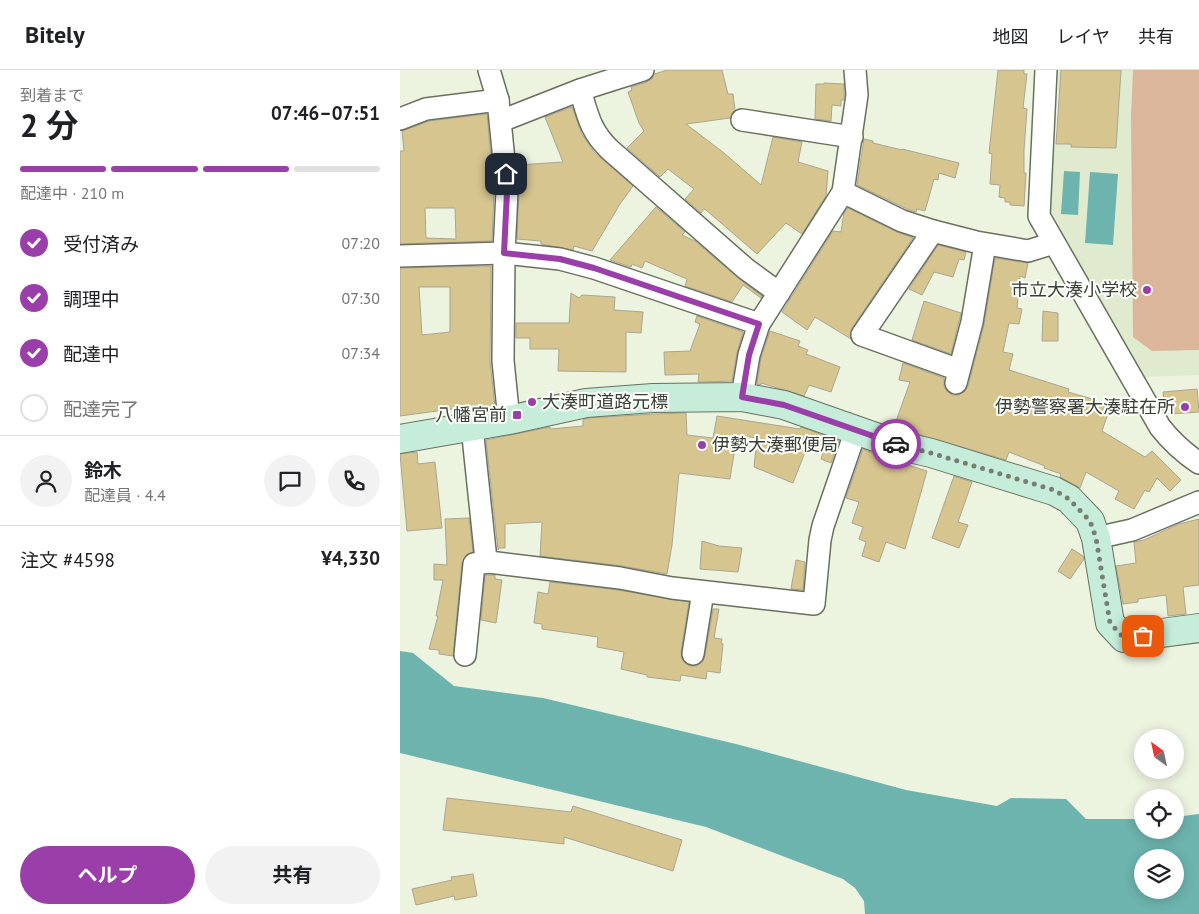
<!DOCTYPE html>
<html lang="ja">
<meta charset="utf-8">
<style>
body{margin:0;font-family:"PT Sans","Noto Sans JP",sans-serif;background:#f2f2f2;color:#202124;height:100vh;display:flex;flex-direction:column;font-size:19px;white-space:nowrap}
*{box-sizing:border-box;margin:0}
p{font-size:16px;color:#757577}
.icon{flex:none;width:28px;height:28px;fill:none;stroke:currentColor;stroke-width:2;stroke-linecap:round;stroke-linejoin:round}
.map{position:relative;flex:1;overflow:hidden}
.sheet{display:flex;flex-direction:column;background:#fff;width:400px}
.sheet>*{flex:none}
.needle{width:32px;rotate:327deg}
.fabs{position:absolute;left:734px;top:659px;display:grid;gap:10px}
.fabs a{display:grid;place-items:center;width:50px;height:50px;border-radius:50%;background:#fff;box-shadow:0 2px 12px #0003;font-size:25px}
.pin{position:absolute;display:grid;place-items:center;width:42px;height:42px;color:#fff;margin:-21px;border-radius:10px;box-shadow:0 2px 8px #0006}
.courier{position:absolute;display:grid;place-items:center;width:50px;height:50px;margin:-25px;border:4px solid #9a3fa9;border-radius:50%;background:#fff;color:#222;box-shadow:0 1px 6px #0007}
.headline em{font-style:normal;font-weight:700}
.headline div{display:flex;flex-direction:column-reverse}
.headline{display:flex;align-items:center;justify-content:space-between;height:85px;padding:0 20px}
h1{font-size:32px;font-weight:700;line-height:38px}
.bar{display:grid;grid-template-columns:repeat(4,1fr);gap:8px 5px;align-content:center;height:60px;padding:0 20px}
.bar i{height:6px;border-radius:4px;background:#e0e0e0}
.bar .on{background:#9a3fa9}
.bar p{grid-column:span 4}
.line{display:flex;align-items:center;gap:12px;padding:0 20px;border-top:1px solid #e0e0e0}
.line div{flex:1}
.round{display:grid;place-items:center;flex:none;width:52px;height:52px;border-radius:26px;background:#f2f2f2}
ol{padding:0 20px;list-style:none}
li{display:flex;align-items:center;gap:15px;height:55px}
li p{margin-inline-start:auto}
li .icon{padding:5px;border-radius:50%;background:#9a3fa9;color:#fff;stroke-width:4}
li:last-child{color:#757577}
li i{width:28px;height:28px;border:2px solid #e0e0e0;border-radius:50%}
.action{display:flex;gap:10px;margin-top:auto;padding:10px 20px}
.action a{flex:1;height:58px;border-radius:30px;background:#9a3fa9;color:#fff;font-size:20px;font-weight:700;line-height:58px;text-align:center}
.action a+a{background:#f2f2f2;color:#202124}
header{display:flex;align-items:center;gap:30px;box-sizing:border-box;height:70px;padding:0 25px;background:#fff;border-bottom:1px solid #e0e0e0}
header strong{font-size:24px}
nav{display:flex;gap:28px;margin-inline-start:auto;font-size:18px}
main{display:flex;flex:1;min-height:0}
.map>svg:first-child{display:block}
.built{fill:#e0eacf}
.green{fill:#dcb69a}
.water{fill:#6db4ae;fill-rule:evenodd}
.building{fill:#d7c590;stroke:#aba591;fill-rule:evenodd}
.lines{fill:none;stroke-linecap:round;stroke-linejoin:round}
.street-casing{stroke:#69705e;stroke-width:24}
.secondary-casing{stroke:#69705e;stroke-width:30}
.street{stroke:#fff;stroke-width:21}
.secondary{stroke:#c5edd9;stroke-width:28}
.done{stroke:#797e72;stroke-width:5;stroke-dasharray:0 9}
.route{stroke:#9a3fa9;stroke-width:6}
.poi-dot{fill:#9a3fa9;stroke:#fdfffb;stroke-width:2}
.labels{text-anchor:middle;stroke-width:4;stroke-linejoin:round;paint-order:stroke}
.poi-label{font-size:18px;fill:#3b3e36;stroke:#fdfffb;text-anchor:end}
</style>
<header>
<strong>Bitely</strong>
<nav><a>地図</a><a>レイヤ</a><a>共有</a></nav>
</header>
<main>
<section class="sheet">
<div class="headline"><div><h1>2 分</h1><p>到着まで</p></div><em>07:46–07:51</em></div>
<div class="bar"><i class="on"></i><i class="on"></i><i class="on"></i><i></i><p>配達中 · 210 m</p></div>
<ol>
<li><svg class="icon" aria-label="check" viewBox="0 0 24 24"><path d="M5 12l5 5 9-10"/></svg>受付済み<p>07:20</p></li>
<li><svg class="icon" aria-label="check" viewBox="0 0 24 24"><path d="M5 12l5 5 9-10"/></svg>調理中<p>07:30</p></li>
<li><svg class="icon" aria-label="check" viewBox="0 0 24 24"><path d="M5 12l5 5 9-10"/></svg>配達中<p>07:34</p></li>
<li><i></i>配達完了</li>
</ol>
<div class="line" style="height:90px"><a class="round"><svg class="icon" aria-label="person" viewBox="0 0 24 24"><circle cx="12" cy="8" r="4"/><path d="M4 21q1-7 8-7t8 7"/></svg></a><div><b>鈴木</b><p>配達員 · 4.4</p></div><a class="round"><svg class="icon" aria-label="chat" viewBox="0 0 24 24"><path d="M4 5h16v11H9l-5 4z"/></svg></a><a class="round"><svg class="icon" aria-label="phone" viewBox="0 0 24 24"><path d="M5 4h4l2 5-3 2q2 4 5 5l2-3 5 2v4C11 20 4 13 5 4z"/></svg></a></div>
<div class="line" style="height:65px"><div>注文 #4598</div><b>¥4,330</b></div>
<div class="action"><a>ヘルプ</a><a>共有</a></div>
</section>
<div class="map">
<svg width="799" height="844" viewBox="0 0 799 844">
<rect width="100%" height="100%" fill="#ecf4e0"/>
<polygon class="built" points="658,0 799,0 799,305 743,307 648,136 658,52"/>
<polygon class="green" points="733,0 799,0 799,280 752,281 733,267 731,46"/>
<g class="water">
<polygon points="664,101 680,102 678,145 661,144"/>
<polygon points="690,102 718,104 713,175 685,173"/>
<path d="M0,581L13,583L54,616L143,628L340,675L506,720L597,736L611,728L666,729L686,749H742V760H775V747L799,744V844H465L464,831L455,818L443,809L306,757L0,683ZM742,788H775V820H742Z"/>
</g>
<g class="building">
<polygon points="268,0 322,0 328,24 333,24 335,40 330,48 286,54 324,83 361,115 373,67 402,72 398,92 428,101 426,126 402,164 386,153 357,184 306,140 304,139 301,143 285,129 294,119 268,99 260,107 227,78 244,61 239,53 228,22 232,20 231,17 247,12 252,9 254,4"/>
<polygon points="598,0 624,0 624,4 627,4 623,38 627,39 624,80 624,103 626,103 624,136 610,135 610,132 605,132 605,128 599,127 600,115 590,114 592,84 589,83"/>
<polygon points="661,0 721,0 716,78 671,77 671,74 656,74"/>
<polygon points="424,13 444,14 444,30 441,30 441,36 432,35 431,51 415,49 416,14 424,14"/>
<polygon points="172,37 182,64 194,82 233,116 220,134 192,181 174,176 173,180 141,174 141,171 117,169 119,121 117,95 163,92 145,47"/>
<path d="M87,44L94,121L92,171L0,174V81H4L2,61L29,51ZM25,138H55L56,169L26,168Z"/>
<polygon points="464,69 473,71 473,73 502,80 502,79 559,93 555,108 539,103 538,110 534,109 525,141 517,139 516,142 507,139 457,115"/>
<polygon points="256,137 285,162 282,165 295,171 338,208 362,226 361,228 343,215 332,232 285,216 287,209 245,191 242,198 232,194 231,197 210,190"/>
<polygon points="448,138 497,162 513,168 452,258 450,265 451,269 415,247 407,260 382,242 433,161 441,162 444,143"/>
<polygon points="538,175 566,182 564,190 559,189 553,207 534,202 522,225 509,219"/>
<polygon points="595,188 628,193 625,208 620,206 617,238 622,239 619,254 609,253 603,282 613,284 609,300 669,319 668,322 696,330 695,333 710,338 702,361 745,387 752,381 781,410 770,421 757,408 749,422 745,420 734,439 715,429 719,421 686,402 680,418 660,407 661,404 644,398 645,396 609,382 606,390 494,357 510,312 499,310 503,293 544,308 544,317 548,322 552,325 559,325 565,321 568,316 584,255"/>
<path d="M91,196L90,291L95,337L67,341V337L0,346V198ZM19,217H50V262L22,265Z"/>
<polygon points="171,223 179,228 182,225 215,227 214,240 243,242 241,263 226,262 226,302 158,301 159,279 130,279 130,268 116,268 116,253 169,253"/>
<polygon points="524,231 561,243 551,284 512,270"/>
<polygon points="643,241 658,243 658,271 642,271"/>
<polygon points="297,246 343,262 337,283 332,311 298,312 299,304 265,305 264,282 290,281 300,254 295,252"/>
<polygon points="370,261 400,271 398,276 408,280 406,284 440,297 431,322 409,315 404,326 361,313 361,315 357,314 361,288"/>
<polygon points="797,319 799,342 771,344 771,339 765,340 763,322"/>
<polygon points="286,343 287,365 313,368 317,346 400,359 401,357 439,371 431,393 421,389 423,383 407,377 393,413 354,397 357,368 337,365 330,409 279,403 272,475 267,504 222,496 140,486 142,452 105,454 105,478 99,478 98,480 86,370 150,357 150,359 183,356 183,350 188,348 254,344"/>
<polygon points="463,379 486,388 527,401 505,479 486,472 479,492 462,486 466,472 459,469 463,457 452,453 459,432 446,428"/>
<polygon points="17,382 18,394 35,392 42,458 7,461 0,384"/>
<polygon points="554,406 572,412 558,452 568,455 559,478 532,468"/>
<polygon points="69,448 73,482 67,484 62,493 53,586 39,584 39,580 29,579 38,546 36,546 43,510 34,510 34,494 47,495 45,449"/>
<polygon points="799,449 799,515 783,517 786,544 768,546 766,525 738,529 738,532 723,534 716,496 736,493 734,472 744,470 779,454"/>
<polygon points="302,471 319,476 342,478 338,502 300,499"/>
<polygon points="672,479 683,486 684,489 670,509 658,501"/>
<polygon points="396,490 405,492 403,520 391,519"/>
<polygon points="85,505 95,505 95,509 102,510 96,553 81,550"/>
<polygon points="150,512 218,520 289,532 281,582 282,589 286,594 291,596 297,596 303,591 305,586 313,539 319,539 314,568 322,569 321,573 323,574 320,603 307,601 306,609 281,605 280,611 247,607 247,605 221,599 224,582 197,577 198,567 142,559 142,554 134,553 138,522 148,524"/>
<polygon points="47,728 171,742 173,736 282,770 273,801 164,767 164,774 43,760"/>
<polygon points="73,804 77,826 55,830 54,826 16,835 12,819 52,810 51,807"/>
</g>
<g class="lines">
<defs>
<g id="street">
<polyline points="89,0 98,30 107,121 104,183 103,291 109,350"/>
<path d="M646,0L639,146L760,357C771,371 784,383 799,393"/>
<path d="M180,20C188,46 190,60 209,79L346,199L379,223"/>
<polyline points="0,49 26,39 98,30"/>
<polyline points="342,50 452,67"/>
<polyline points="101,51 180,20 243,0"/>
<polyline points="443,122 502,151 533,161 576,172 628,181 654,173"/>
<polyline points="533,161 462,265 559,300"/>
<polyline points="0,186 104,183 160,189 194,198 359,254"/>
<polyline points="556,313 572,252 585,174"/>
<polyline points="342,327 349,285 359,254 443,122 457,25 455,0"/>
<polyline points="72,357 86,490 89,492 220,508 272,518 414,534 420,470 423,456 456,360"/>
<polyline points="696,468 732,460 799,432"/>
<polyline points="293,584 303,522"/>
<polyline points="65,585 74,494 89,492"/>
</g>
<polyline id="secondary" points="0,369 109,350 186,333 253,328 342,327 384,335 501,376 531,383 654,421 669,429 690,451 696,468 710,553 724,568 799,558"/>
</defs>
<use href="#street" class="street-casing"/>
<use href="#secondary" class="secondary-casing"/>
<use href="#street" class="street"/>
<use href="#secondary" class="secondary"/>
</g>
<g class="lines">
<polyline class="done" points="496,374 531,383 654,420 669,429 690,451 696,468 710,553 724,568 743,566"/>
<polyline class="route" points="106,104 107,122 104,183 160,189 194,198 359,254 349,285 342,327 384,335 496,374"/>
</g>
<g class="poi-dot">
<circle cx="747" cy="220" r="5"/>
<circle cx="132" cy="332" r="5"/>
<circle cx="785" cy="337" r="5"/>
<rect x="112" y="340" width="10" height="10" rx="2.5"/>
<circle cx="302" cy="375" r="5"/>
</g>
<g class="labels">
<g class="poi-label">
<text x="737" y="226">市立大湊小学校</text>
<text x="142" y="338" text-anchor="start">大湊町道路元標</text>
<text x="775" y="343">伊勢警察署大湊駐在所</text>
<text x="107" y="351">八幡宮前</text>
<text x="312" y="381" text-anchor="start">伊勢大湊郵便局</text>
</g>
</g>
</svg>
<div class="fabs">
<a><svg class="needle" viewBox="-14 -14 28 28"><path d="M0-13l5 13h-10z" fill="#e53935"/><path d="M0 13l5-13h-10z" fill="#757577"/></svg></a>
<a><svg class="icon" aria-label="locate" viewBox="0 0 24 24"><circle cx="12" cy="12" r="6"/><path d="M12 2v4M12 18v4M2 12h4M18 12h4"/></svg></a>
<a><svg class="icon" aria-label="layers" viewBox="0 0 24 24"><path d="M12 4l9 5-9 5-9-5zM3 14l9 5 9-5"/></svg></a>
</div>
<div class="pin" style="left:743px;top:566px;background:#ea580c"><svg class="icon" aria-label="bag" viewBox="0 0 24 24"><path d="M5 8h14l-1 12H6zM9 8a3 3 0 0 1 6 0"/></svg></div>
<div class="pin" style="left:106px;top:104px;background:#1f2937"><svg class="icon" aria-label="home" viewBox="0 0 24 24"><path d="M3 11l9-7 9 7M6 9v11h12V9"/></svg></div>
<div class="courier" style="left:496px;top:374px"><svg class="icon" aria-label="car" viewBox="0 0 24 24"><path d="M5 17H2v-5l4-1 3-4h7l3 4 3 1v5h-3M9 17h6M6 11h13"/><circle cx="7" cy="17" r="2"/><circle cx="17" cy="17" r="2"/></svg></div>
</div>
</main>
